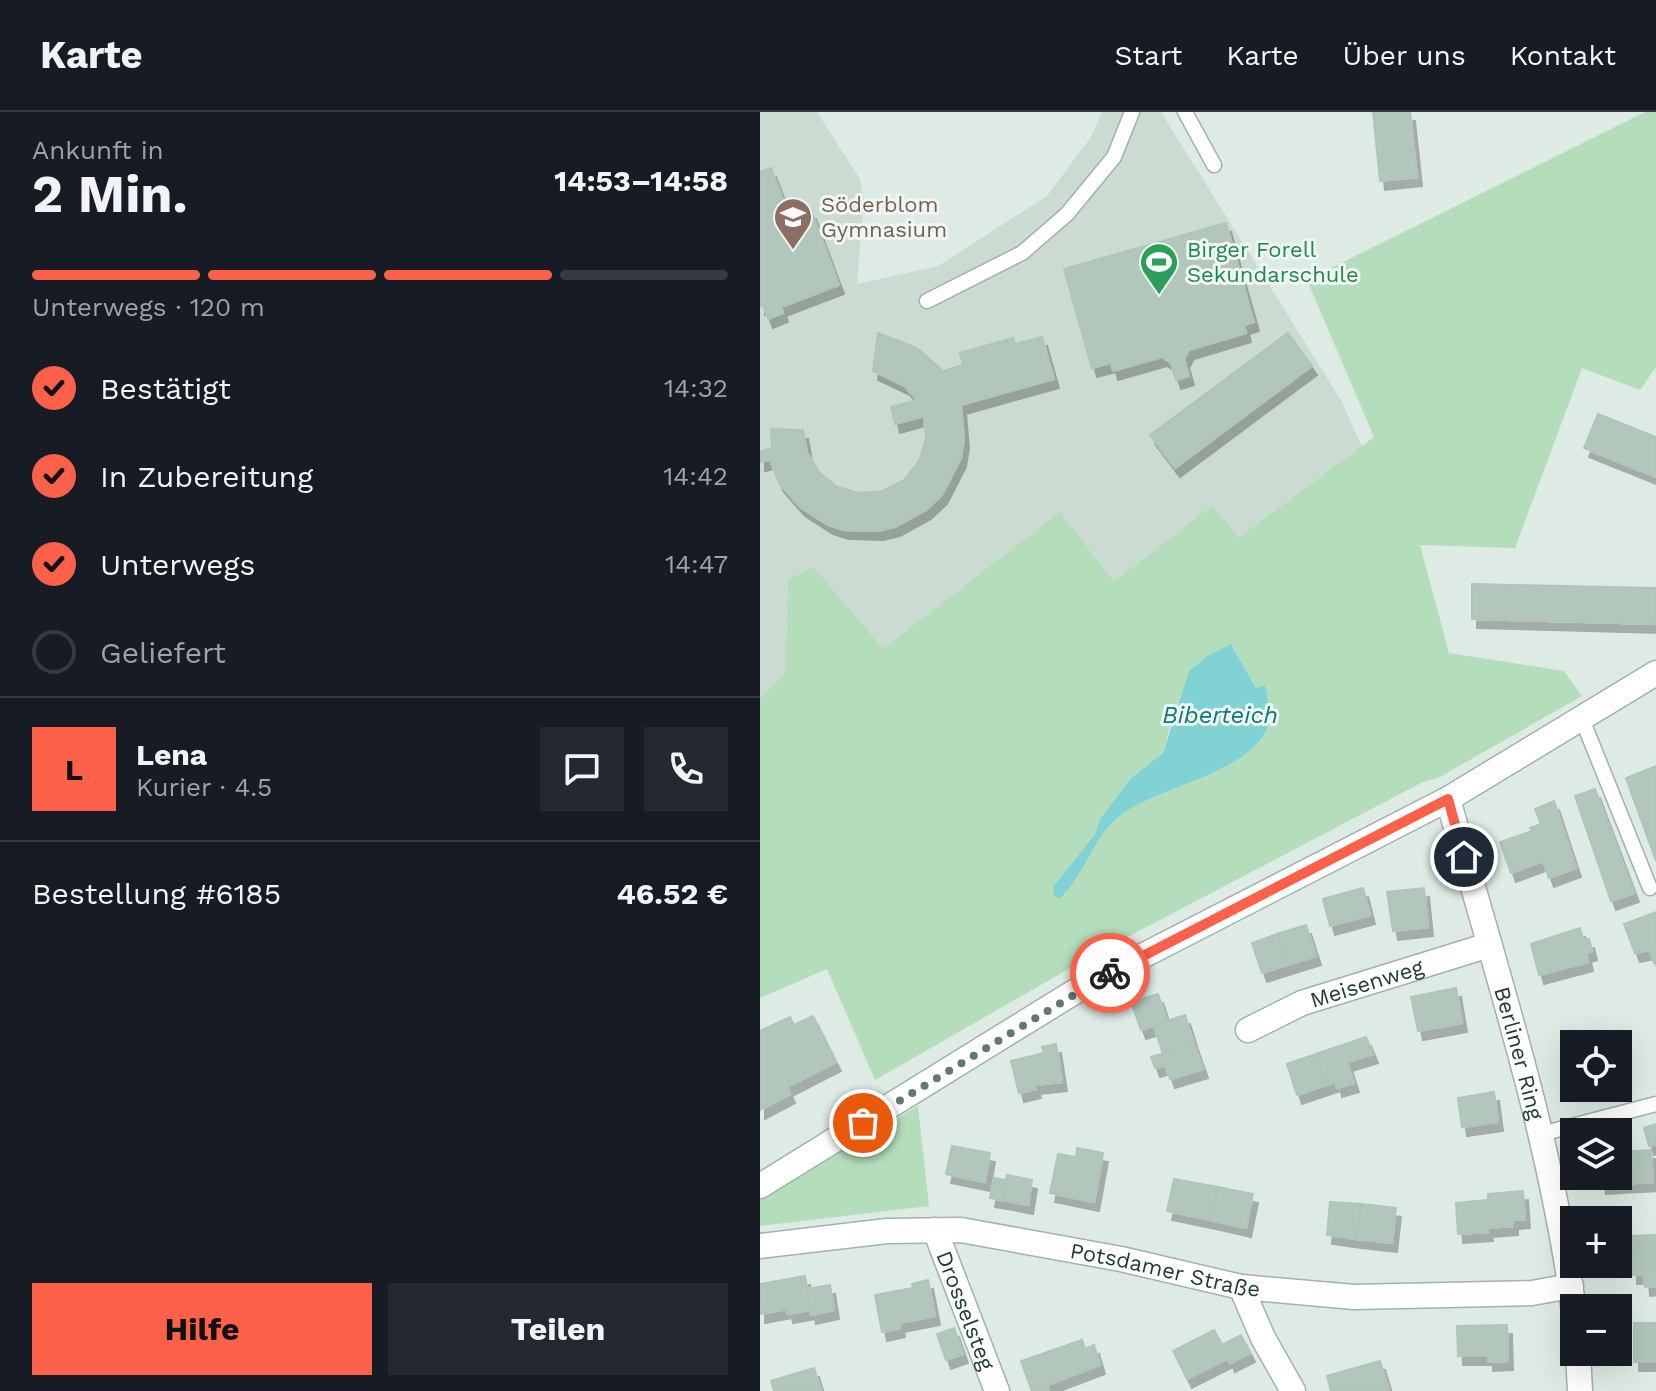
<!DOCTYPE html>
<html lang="de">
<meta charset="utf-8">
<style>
body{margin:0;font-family:"Work Sans",sans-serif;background:#242831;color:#f1f3f6;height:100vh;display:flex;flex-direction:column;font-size:30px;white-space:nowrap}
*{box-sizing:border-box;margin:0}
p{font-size:26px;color:#9ea1a6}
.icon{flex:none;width:44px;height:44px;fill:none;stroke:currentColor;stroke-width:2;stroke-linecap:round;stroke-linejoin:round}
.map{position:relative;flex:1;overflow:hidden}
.details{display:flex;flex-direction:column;background:#171b24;width:760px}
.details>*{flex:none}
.tools{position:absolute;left:800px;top:918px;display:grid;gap:16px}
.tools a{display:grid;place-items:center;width:72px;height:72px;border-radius:0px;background:#171b24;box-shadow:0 8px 32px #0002;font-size:40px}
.pin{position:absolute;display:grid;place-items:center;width:68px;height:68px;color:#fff;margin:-34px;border:4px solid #fff;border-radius:50%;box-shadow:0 2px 8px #0007}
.courier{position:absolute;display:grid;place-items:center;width:80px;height:80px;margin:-40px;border:6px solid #fe6149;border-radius:50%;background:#fff;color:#222;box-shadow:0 2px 10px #0007}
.summary em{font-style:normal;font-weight:700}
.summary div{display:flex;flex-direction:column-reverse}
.summary{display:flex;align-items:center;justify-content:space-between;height:136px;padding:0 32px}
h1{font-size:52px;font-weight:700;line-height:60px}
.bar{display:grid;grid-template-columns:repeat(4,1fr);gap:12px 8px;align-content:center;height:96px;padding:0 32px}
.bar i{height:10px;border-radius:6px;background:#363941}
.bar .on{background:#fe6149}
.bar p{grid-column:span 4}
.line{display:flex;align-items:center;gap:20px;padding:0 32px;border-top:2px solid #363941}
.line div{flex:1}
.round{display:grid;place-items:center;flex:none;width:84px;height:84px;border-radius:0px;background:#242831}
ol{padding:0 32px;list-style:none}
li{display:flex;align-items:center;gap:24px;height:88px}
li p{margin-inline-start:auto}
li .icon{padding:8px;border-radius:50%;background:#fe6149;color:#111;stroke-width:4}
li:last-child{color:#9ea1a6}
li i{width:44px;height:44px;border:4px solid #363941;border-radius:50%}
.primary-button{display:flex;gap:16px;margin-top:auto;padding:16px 32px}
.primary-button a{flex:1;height:92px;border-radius:0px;background:#fe6149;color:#111;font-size:32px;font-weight:700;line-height:92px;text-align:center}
.primary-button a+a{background:#242831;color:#f1f3f6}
header{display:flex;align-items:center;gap:48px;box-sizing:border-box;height:112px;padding:0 40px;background:#171b24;border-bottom:2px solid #363941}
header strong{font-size:38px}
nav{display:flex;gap:44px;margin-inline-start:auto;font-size:28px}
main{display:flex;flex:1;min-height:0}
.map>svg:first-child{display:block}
.built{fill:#ccdbd2}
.green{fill:#b4debb;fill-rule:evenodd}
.water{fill:#80d2d5}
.building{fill:#b3c6bc;stroke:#b0c5ba;stroke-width:2;filter:url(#shadow)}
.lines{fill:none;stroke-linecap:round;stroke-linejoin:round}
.service-casing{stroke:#a1b3aa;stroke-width:17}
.minor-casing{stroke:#a1b3aa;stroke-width:27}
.service{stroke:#fff;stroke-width:14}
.minor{stroke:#fff;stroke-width:24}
.done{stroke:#61796f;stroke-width:8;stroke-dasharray:0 14.4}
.route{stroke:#fe6149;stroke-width:10}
.labels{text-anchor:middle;stroke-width:6;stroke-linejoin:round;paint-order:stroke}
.education-label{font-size:22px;fill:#785e54;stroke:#eef7f2;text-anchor:start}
.leisure-label{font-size:22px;fill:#27864d;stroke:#eef7f2;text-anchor:start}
.street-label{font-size:22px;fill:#1e3c30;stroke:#eef7f2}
.water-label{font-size:24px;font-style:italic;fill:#14767c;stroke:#eef7f2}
</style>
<header>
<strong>Karte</strong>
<nav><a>Start</a><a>Karte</a><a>Über uns</a><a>Kontakt</a></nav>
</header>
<main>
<section class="details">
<div class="summary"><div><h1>2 Min.</h1><p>Ankunft in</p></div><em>14:53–14:58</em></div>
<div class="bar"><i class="on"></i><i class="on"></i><i class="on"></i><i></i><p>Unterwegs · 120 m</p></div>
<ol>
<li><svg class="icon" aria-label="check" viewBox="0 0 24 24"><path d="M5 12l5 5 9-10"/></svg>Bestätigt<p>14:32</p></li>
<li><svg class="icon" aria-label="check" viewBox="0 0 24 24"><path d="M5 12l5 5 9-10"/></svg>In Zubereitung<p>14:42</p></li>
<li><svg class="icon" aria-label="check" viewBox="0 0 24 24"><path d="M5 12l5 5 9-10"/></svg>Unterwegs<p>14:47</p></li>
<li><i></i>Geliefert</li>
</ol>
<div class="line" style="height:144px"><b class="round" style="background:#fe6149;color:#111">L</b><div><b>Lena</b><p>Kurier · 4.5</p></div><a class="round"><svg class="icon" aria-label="chat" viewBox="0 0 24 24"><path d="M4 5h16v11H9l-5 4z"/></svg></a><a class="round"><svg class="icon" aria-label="phone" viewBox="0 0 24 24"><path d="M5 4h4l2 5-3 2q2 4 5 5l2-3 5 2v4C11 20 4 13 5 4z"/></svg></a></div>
<div class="line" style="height:104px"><div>Bestellung #6185</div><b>46.52 €</b></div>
<div class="primary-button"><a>Hilfe</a><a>Teilen</a></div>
</section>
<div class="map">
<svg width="896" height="1279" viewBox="0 0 896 1279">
<defs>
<filter id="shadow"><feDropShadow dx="5" dy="9" stdDeviation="0" flood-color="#0004"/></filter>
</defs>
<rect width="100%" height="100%" fill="#deebe4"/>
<polygon class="built" points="0,0 57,0 100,67 104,87 97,172 178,154 287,84 331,25 342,0 401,0 581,288 603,337 199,631 28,467 25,563 0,587"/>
<g class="green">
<path d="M885,0H896V255L880,278L822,256L755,436L660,433L689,541L804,559L822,584L680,665L661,671L333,843L115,968L67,857L0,886V587L25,562L28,467L54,455L123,537L300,400L354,470L453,393L478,426L425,466L614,325L547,168ZM472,533L496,576L505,573C507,585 513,603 508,615C489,663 392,675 357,706C336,724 318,758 305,782L293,775L335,722L340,707L371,666L403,641L415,595Z"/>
<polygon points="158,994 169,1094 0,1114 0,1088"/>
</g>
<path class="water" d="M471,532L496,576L505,573C507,585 513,603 508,615C488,664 393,674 356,707C332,728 323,766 299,787L294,783L293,775L335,722L340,707L371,666L403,641L429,559L449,543Z"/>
<g class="building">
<polygon points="613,0 650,0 657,65 620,69"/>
<polygon points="11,56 30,106 51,98 79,173 21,195 23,201 8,207 3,193 0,194 0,60"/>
<polygon points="466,111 494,210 484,213 486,221 429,238 424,247 429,264 416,268 411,251 402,245 353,259 351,251 332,256 304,157"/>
<polygon points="118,221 157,236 183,259 203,253 200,241 253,226 255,232 282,225 294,267 201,293 204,327 201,346 182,383 166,398 135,415 118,419 84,418 68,413 40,395 19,371 10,348 0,350 0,340 12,336 11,317 43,318 47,340 59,360 77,375 99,381 123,379 144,368 159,349 166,327 164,304 135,312 131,295 157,288 145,274 113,259"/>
<polygon points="528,221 552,254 415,356 390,323"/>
<polygon points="838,302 896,325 896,365 824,336"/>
<polygon points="712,472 896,476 896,512 712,507"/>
<polygon points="896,654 896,749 866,666"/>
<polygon points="835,677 874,781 851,789 815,684"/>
<polygon points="794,689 816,756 789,766 783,749 751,761 740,730 772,719 770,716 781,712 775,697"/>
<polygon points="603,776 610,803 570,814 563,787"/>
<polygon points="664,776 668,815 633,819 627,780"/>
<polygon points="896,800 896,850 894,851 889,838 875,841 864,812"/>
<polygon points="546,813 556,844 527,853 517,822"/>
<polygon points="820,816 823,828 829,827 832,839 826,841 828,850 779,863 771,832"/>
<polygon points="517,822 527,853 502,861 492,831"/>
<polygon points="696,876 702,911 658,919 651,885"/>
<polygon points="398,882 407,909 425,903 434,932 403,942 394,914 381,918 371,890"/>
<polygon points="53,904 76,950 27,975 30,982 0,998 0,919 30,905 34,913"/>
<polygon points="852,919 854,932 815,932 827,930 826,925"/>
<polygon points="606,925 613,942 587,950 594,971 577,976 576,970 566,973 556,942"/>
<polygon points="296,932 302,970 275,973 276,977 259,981 251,949 284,941 282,935"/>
<polygon points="434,932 443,957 410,967 405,953 395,956 391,945"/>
<polygon points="814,932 814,964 807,966 801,935"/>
<polygon points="556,942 566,973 537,983 527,952"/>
<polygon points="734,980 738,1010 702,1015 698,986"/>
<polygon points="896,1012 896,1032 889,1034 884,1016"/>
<polygon points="192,1034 230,1041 225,1070 186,1062"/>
<polygon points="317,1036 343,1041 334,1090 290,1081 298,1042 316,1045"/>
<polygon points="891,1038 893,1070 841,1073 840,1064 858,1064 858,1040"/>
<polygon points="247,1063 272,1068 268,1093 242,1088"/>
<polygon points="234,1066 246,1068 242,1088 230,1086"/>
<polygon points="414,1067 458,1075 451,1108 407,1099"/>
<polygon points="458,1075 493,1082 486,1116 451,1108"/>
<polygon points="763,1079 765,1107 753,1108 753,1114 727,1116 728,1120 698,1122 696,1091 728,1088 728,1082"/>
<polygon points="570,1090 601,1092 597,1127 567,1123"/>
<polygon points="601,1092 636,1096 632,1131 597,1127"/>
<polygon points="896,1123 896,1174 885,1175 884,1163 872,1163 871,1124"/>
<polygon points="45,1164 51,1198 28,1202 27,1197 0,1202 0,1172"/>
<polygon points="168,1168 175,1204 139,1211 140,1216 122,1220 115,1183 153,1176 152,1172"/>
<polygon points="70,1173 74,1198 51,1203 47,1177"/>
<rect x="874" y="1211" width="22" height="39"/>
<polygon points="747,1213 748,1249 728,1250 728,1244 698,1244 697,1214"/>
<polygon points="194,1216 203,1242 186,1248 177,1222"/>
<polygon points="454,1218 462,1233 481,1223 490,1241 470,1251 468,1246 427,1267 413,1239"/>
<polygon points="322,1228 325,1237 334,1233 340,1253 287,1273 289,1279 272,1279 261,1249"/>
<polygon points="620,1249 629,1279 571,1279 567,1264"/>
<polygon points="54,1256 61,1279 14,1279 11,1269"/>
</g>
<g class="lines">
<defs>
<g id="service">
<polyline points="425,0 454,53"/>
<polyline points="167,189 262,141 307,102 354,45 372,0"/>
<polyline points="822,607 890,776"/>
<polyline points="781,1022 896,992"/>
</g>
<g id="minor">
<path id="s1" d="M688,687C735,856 791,1025 814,1200"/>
<path id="s2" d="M488,918L542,891L729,833"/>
<polyline points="0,1074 324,874 688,687 896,561"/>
<path id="s3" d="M175,1118L237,1279"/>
<path id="s4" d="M0,1134L127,1119L201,1118L361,1147L481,1175L594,1185L772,1181L811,1174"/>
<polyline points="481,1175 503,1226 533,1279"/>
<polyline points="818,1240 820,1279"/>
</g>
</defs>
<use href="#service" class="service-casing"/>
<use href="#minor" class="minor-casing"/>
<use href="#service" class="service"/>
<use href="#minor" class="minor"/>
</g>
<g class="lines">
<polyline class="done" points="103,1011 350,861"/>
<polyline class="route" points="350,861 688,687 704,745"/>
</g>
<defs>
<symbol id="school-pin" viewBox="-11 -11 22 30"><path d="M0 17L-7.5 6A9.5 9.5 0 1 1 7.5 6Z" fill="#8d6e63" stroke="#eef7f2"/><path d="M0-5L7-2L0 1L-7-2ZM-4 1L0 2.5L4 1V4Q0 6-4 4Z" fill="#fff"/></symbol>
<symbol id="stadium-pin" viewBox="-11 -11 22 30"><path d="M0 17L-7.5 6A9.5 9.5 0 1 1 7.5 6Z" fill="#2e9e5b" stroke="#eef7f2"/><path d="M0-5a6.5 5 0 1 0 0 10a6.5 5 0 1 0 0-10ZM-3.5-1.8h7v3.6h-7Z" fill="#fff"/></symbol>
</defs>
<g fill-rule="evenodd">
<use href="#school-pin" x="11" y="83" width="44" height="60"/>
<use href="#stadium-pin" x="377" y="128" width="44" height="60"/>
</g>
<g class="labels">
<g class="education-label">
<text x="61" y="100">Söderblom<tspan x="61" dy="25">Gymnasium</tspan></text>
</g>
<g class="leisure-label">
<text x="427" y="145">Birger Forell<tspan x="427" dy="25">Sekundarschule</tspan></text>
</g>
<g class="street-label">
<text dy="8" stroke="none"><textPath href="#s2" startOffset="128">Meisenweg</textPath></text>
<text dy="8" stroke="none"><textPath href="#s1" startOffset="264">Berliner Ring</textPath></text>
<text dy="8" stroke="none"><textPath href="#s4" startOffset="410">Potsdamer Straße</textPath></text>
<text dy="8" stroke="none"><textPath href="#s3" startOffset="86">Drosselsteg</textPath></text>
</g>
<g class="water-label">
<text x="460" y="611">Biberteich</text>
</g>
</g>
</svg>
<div class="tools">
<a><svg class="icon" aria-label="locate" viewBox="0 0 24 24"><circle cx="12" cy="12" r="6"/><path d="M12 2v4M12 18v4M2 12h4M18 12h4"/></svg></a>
<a><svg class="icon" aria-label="layers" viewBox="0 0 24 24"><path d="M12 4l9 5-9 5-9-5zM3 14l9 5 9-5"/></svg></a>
<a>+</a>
<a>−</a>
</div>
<div class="pin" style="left:103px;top:1011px;background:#ea580c"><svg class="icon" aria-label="bag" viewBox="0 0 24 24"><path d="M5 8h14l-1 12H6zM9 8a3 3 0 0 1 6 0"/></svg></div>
<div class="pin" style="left:704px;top:745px;background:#1f2937"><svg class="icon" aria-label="home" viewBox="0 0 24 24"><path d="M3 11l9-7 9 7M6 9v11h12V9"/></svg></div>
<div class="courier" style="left:350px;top:861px"><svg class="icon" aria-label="bike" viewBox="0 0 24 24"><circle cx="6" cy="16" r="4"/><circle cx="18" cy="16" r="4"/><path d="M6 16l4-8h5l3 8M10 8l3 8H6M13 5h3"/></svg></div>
</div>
</main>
